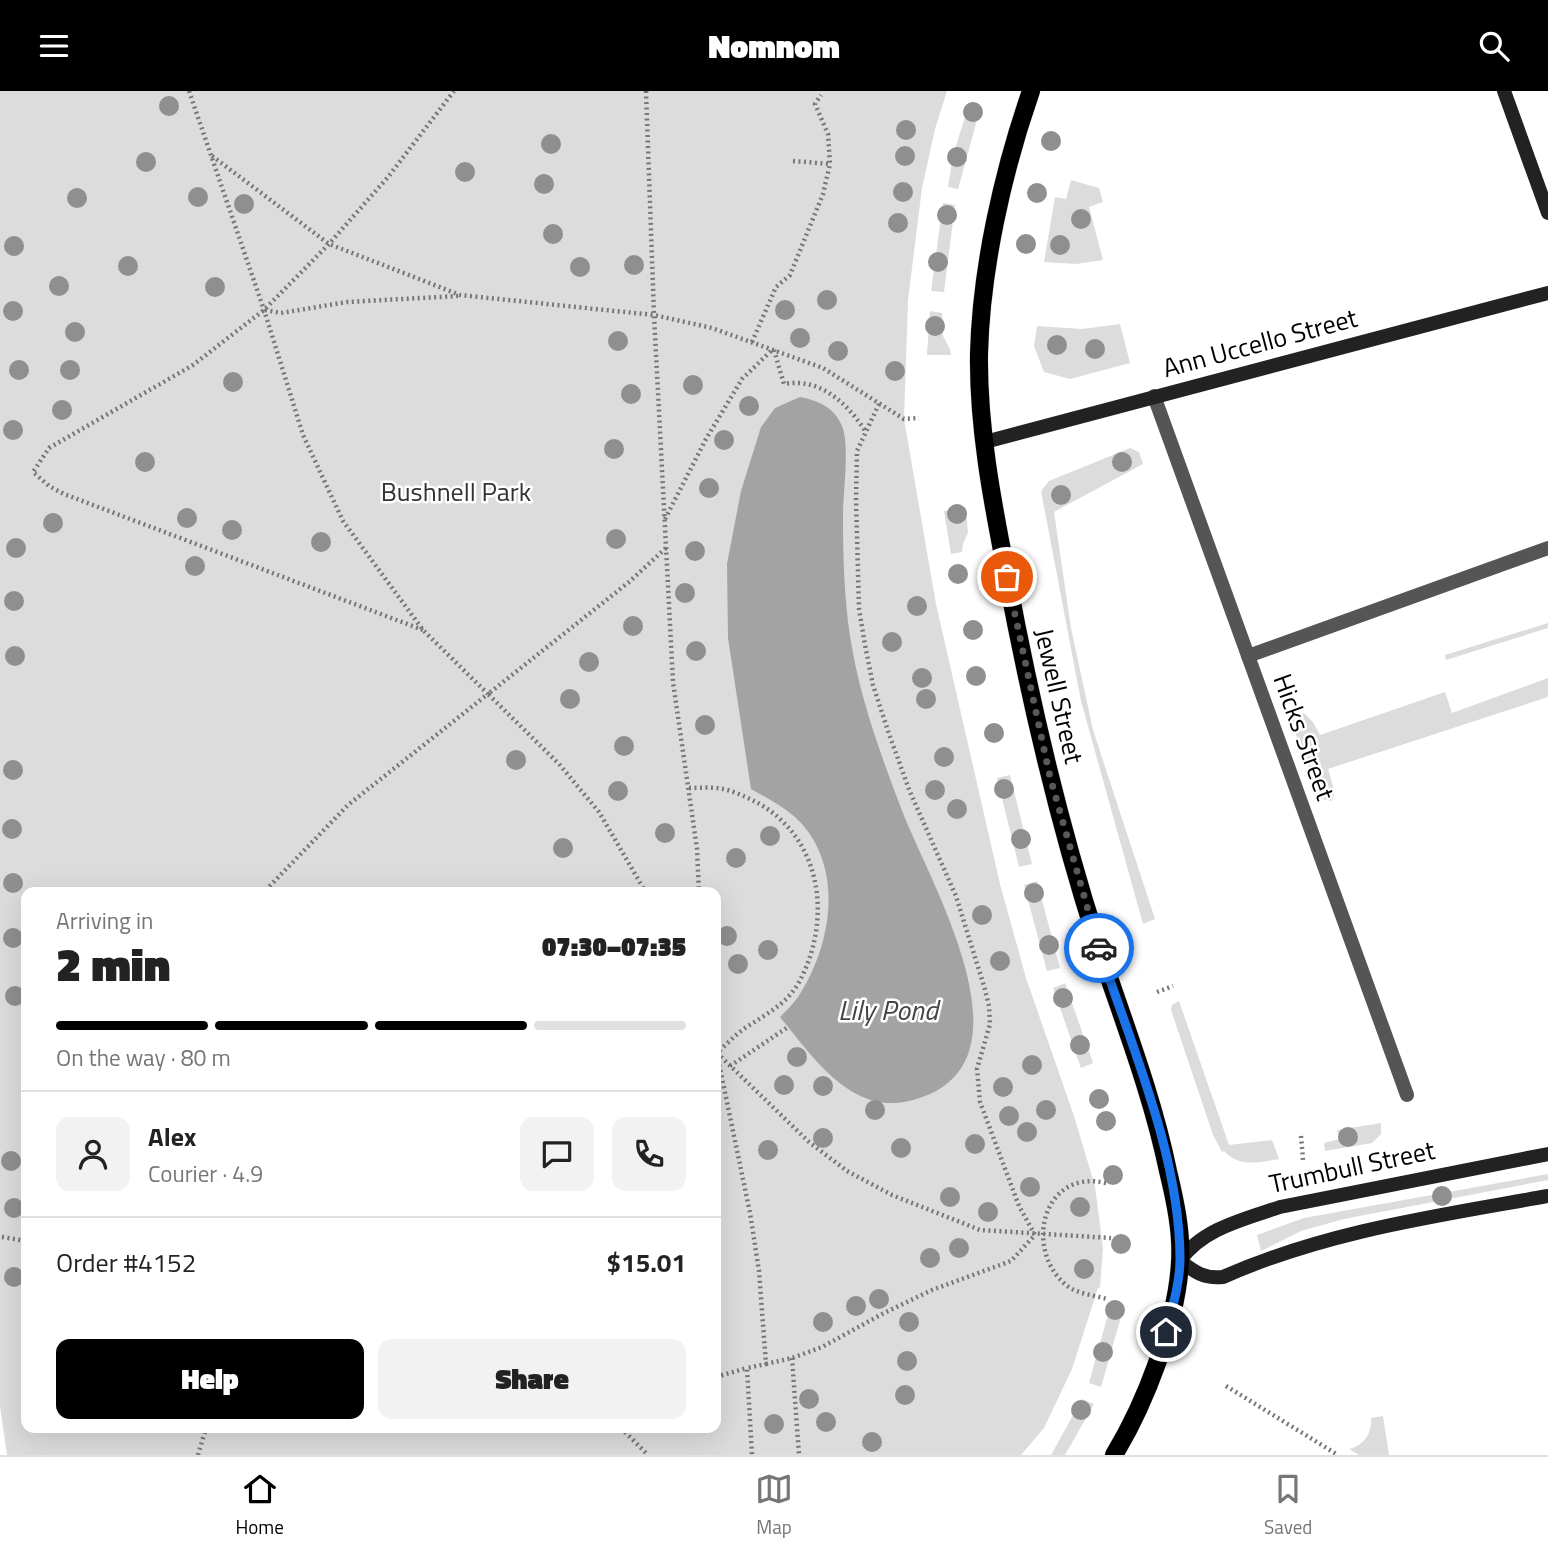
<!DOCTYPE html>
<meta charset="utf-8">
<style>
body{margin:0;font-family:"Titillium Web",sans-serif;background:#f2f2f2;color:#222;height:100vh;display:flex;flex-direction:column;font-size:26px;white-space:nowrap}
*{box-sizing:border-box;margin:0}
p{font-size:23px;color:#767676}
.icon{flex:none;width:38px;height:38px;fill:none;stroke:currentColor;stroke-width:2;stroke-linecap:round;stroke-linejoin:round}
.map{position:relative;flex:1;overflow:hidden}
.details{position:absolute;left:21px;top:796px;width:700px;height:546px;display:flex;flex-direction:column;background:#fff;border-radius:14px;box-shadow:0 7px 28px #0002}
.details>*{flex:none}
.pin{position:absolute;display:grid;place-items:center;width:60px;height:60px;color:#fff;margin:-30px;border:4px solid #fff;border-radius:50%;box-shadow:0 2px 7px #0007}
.courier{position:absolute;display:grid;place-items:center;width:70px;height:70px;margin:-35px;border:5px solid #1a73e8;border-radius:50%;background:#fff;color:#222;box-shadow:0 2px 9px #0007}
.head em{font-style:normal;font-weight:800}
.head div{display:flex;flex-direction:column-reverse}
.head{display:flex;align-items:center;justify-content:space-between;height:119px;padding:0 35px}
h1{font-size:46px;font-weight:800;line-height:52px}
.bar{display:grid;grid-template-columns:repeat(4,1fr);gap:10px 7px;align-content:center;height:84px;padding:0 35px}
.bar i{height:9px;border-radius:5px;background:#e0e0e0}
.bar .selected{background:#000}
.bar p{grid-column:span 4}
.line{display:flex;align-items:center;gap:18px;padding:0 35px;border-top:2px solid #e0e0e0}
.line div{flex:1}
.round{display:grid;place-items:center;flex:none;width:74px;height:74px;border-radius:14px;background:#f2f2f2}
.button{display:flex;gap:14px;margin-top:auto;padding:14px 35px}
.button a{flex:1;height:80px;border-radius:14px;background:#000;color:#fff;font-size:28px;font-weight:800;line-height:80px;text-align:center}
.button a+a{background:#f2f2f2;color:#222}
header{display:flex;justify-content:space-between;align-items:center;height:91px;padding:0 35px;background:#000;color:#fff;font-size:32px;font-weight:800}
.menu{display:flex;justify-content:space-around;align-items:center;height:98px;border-top:2px solid #e0e0e0;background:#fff;font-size:19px;color:#767676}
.menu a{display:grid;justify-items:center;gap:4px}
.menu .selected{color:#000}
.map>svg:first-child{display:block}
.green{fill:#dcdcdc;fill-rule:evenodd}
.water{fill:#a3a3a3}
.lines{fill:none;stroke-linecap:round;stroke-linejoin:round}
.primary-casing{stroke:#dbdbdb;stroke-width:19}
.path{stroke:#777;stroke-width:4.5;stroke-dasharray:2 3.5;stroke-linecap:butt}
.lane{stroke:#555;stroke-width:14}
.street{stroke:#555;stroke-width:14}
.secondary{stroke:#222;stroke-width:14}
.primary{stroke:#000;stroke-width:18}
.tree{fill:#8f8f8f}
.done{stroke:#595959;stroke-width:7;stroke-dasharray:0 12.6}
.route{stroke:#1a73e8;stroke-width:9}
.labels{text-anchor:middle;stroke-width:5;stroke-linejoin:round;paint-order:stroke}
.street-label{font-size:26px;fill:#000;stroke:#fff}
.park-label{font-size:26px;fill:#333;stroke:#fff}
.water-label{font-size:28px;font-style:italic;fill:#444;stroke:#fff}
</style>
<header><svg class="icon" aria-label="menu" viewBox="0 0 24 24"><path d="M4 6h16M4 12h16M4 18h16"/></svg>Nomnom<svg class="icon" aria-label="search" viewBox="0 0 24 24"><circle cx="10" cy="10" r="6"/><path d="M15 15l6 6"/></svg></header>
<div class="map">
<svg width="1548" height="1364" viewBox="0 0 1548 1364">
<rect width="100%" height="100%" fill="#fff"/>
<g class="green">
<path d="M0,0H947L935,38L922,97L908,209L904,328L936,513L1000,793L1026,887L1074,1025L1095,1095L1103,1158L1100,1196L1098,1197L1072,1278L1044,1337L1021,1364H7L0,1315ZM26,802H716V1337H26Z"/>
<polygon points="969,14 980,18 958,98 948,96 953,64"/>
<polygon points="1071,89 1099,97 1103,111 1089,116 1103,169 1076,173 1044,171 1055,106 1066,108"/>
<polygon points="943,112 955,114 944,201 931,200"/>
<polygon points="930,220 942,222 943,245 950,258 951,264 927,264"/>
<polygon points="1120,233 1130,272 1070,288 1044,281 1034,255 1037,235 1082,238"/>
<polygon points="1130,357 1139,361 1143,373 1054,421 1071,537 1093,639 1155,828 1143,833 1081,610 1041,400 1049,390"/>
<polygon points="966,417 968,442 963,453 962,461 951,463 944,420"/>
<polygon points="1548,532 1548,537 1446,569 1445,564"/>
<polygon points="1548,587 1548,606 1328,678 1335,702 1332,710 1321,708 1293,636 1293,629 1304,622 1313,631 1320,644 1445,601 1452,622"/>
<polygon points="1010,684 1032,773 1019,776 997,687"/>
<polygon points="1037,790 1060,877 1047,880 1024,794"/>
<polygon points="1065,892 1093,972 1081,977 1053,897"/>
<path d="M1179,910L1229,1054L1272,1049L1279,1068C1259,1071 1239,1077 1224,1060L1222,1061L1213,1044L1171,919L1172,914Z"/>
<polygon points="1381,1032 1381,1043 1372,1052 1325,1060 1324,1052 1339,1048 1337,1039"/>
<polygon points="1548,1083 1548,1089 1344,1128 1301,1140 1261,1160 1257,1144 1304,1127"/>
<polygon points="1110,1216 1123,1219 1101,1296 1089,1292"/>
<polygon points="1082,1308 1094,1313 1065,1364 1051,1364"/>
<path d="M1383,1325L1389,1364H1359L1349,1358C1364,1354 1372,1343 1371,1327Z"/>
</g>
<path class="water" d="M800,306C819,310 834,316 842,335C850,354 843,402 843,424C843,464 844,505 850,545C859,604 880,662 901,717C929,792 1047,983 904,1011C848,1021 810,962 780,926C786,920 793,913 798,906C831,856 845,779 800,731C786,717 769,708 751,698L728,547L727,473L741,400L761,336L775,317Z"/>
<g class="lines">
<defs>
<path id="primary" d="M1031,0C1003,80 981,178 979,263C978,335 992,409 1006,480C1029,605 1058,730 1097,851C1122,927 1152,1002 1168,1080C1175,1109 1182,1141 1180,1171C1177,1231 1145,1313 1114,1364"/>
</defs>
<use href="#primary" class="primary-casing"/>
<g class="path">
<polyline points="189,0 264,219 303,344 343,430 423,539 488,603 348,714 263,802"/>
<polyline points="646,0 654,224 673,591 697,758 699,802"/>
<polyline points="212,65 329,153 460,204 654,224 712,237 823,277 904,328 919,327"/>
<polyline points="793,70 831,73"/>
<polyline points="265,219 281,222 347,211 458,205"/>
<polyline points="752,251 776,196 790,184 823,103 830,73 828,43 815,13 821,4"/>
<path d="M774,259L784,293C820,286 848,313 866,341"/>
<polyline points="665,428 706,348 742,288 773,258"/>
<polyline points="423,539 64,403 49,395 33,381 49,357 193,274 264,219 329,153 388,86 454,0"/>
<path d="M689,697C698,697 707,696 716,697C730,698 744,705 756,711C823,747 833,830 798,893C785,914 765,924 745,937C735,944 726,954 717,962L809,1051L847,1080L892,1104L980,1139L1111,1147"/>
<polyline points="646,802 599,721 559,673 488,603 629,491 666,457"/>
<polyline points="1157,901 1173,895"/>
<polyline points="717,963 750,1122 759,1180 766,1273 747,1277 752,1364"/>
<polyline points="730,975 788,936"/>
<polyline points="1301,1045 1303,1069"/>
<path d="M1106,1092C1043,1077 1023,1158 1066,1194C1077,1203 1093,1204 1107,1208"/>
<polyline points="2,1146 26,1150"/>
<polyline points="792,1267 799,1364"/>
<polyline points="766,1273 792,1267 822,1256 884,1222 932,1199 1011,1170 1035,1144 1019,1115 980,1011 977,978 990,933 989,915 984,895 956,805 910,701 889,643 873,594 865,554 859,518 856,409 857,360 879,313"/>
<polyline points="716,1286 747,1277"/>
<polyline points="1226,1295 1338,1364"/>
<polyline points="621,1337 648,1364"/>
<polyline points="198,1364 206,1337"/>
</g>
<polyline class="lane" points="1248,565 1548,457"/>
<polyline class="street" points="1154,305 1407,1004"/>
<g class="secondary">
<polyline points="1504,0 1548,122"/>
<polyline points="985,351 1548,202"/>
<path d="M1548,1063L1280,1116C1245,1128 1201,1138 1180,1170C1195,1181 1204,1188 1223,1186C1327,1140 1437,1125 1548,1105"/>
</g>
<use href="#primary" class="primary"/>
</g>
<g class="tree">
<circle cx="169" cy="15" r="10"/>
<circle cx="973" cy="21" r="10"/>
<circle cx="906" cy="39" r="10"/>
<circle cx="1051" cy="50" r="10"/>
<circle cx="551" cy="53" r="10"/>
<circle cx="905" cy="65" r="10"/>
<circle cx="957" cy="66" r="10"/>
<circle cx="146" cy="71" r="10"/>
<circle cx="465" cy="81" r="10"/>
<circle cx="544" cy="93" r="10"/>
<circle cx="903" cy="101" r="10"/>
<circle cx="1037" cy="102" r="10"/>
<circle cx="198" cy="106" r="10"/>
<circle cx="77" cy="107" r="10"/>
<circle cx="244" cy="113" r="10"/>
<circle cx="947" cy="124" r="10"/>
<circle cx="1081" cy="128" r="10"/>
<circle cx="898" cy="132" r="10"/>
<circle cx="553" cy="143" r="10"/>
<circle cx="1026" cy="153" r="10"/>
<circle cx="1060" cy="154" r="10"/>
<circle cx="14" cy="155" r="10"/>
<circle cx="938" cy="171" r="10"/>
<circle cx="634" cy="174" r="10"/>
<circle cx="128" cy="175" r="10"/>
<circle cx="580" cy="176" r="10"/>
<circle cx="59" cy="195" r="10"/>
<circle cx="215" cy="196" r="10"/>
<circle cx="827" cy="209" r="10"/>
<circle cx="785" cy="219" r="10"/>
<circle cx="13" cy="220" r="10"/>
<circle cx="935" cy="235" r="10"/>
<circle cx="75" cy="241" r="10"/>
<circle cx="800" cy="247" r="10"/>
<circle cx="618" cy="250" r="10"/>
<circle cx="1057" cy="254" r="10"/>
<circle cx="1095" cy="258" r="10"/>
<circle cx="838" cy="260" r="10"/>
<circle cx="19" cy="279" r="10"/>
<circle cx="70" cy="279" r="10"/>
<circle cx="895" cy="280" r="10"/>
<circle cx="233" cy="291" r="10"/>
<circle cx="693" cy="294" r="10"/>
<circle cx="631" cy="303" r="10"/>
<circle cx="749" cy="315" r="10"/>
<circle cx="62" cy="319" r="10"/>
<circle cx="13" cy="339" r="10"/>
<circle cx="724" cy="349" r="10"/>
<circle cx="614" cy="358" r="10"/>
<circle cx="145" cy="371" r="10"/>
<circle cx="1122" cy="371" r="10"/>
<circle cx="709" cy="397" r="10"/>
<circle cx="1061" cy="404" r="10"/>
<circle cx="957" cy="423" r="10"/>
<circle cx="187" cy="427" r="10"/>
<circle cx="53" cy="432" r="10"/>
<circle cx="232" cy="439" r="10"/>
<circle cx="616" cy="448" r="10"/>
<circle cx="321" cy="451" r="10"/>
<circle cx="16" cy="457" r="10"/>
<circle cx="695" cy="460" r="10"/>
<circle cx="195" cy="475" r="10"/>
<circle cx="958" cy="483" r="10"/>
<circle cx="685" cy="502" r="10"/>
<circle cx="14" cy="510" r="10"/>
<circle cx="917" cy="515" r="10"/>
<circle cx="633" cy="535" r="10"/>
<circle cx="973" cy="539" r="10"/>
<circle cx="892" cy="551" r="10"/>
<circle cx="696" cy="560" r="10"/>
<circle cx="15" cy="565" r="10"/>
<circle cx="589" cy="571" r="10"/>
<circle cx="976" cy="585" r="10"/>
<circle cx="922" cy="587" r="10"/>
<circle cx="570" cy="608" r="10"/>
<circle cx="926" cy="608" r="10"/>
<circle cx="705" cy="634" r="10"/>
<circle cx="994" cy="642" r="10"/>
<circle cx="624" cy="655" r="10"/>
<circle cx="944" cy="666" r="10"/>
<circle cx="516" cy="669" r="10"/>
<circle cx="13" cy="679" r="10"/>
<circle cx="1004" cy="698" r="10"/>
<circle cx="935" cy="699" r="10"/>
<circle cx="618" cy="700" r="10"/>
<circle cx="957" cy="718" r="10"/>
<circle cx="12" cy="738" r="10"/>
<circle cx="665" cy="742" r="10"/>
<circle cx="770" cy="745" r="10"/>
<circle cx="1021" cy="748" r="10"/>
<circle cx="563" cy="757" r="10"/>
<circle cx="736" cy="767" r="10"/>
<circle cx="13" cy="792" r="10"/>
<circle cx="1034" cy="802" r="10"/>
<circle cx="982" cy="824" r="10"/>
<circle cx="727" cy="845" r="10"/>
<circle cx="13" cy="847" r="10"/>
<circle cx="1049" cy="854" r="10"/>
<circle cx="768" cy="859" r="10"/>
<circle cx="1000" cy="870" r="10"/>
<circle cx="738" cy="873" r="10"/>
<circle cx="15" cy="905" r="10"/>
<circle cx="1063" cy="907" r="10"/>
<circle cx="1080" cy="954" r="10"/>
<circle cx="797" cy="966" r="10"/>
<circle cx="1032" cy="974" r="10"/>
<circle cx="784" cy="994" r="10"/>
<circle cx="823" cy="995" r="10"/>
<circle cx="1003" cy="996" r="10"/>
<circle cx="1099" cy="1008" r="10"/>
<circle cx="875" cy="1019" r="10"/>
<circle cx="1046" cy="1019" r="10"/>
<circle cx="1009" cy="1025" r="10"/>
<circle cx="1106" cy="1030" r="10"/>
<circle cx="1027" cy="1041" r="10"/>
<circle cx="1348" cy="1046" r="10"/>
<circle cx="823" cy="1047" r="10"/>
<circle cx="975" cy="1053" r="10"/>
<circle cx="901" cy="1057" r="10"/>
<circle cx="768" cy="1059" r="10"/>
<circle cx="11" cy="1070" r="10"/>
<circle cx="1113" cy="1084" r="10"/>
<circle cx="1030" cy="1096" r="10"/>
<circle cx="1442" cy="1105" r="10"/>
<circle cx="950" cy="1106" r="10"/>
<circle cx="1080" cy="1116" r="10"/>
<circle cx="14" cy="1117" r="10"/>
<circle cx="988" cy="1121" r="10"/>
<circle cx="1121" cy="1153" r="10"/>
<circle cx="959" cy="1157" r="10"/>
<circle cx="930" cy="1167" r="10"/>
<circle cx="1084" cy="1178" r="10"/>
<circle cx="14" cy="1186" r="10"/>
<circle cx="879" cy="1208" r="10"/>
<circle cx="856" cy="1215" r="10"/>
<circle cx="1115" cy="1219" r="10"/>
<circle cx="823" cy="1231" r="10"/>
<circle cx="909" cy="1231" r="10"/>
<circle cx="1103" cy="1261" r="10"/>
<circle cx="907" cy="1270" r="10"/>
<circle cx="905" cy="1304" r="10"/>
<circle cx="809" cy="1308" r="10"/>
<circle cx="1081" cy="1319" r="10"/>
<circle cx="826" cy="1331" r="10"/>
<circle cx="774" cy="1333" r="10"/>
<circle cx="872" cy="1351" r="10"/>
</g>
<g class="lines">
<polyline class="done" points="1007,486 1050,686 1099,857"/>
<path class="route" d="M1099,857C1131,954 1180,1065 1180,1168C1180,1192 1172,1218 1166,1241"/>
</g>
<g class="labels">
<g class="street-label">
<text transform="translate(1260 252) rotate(-15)" y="9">Ann Uccello Street</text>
<text transform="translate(1059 605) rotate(77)" y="9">Jewell Street</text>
<text transform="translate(1304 646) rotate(70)" y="9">Hicks Street</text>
<text transform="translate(1352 1076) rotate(-12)" y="9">Trumbull Street</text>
</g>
<g class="park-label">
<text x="456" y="410">Bushnell Park</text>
</g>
<g class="water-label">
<text x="888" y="929">Lily Pond</text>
</g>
</g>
</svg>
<div class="pin" style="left:1007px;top:486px;background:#ea580c"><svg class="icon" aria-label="bag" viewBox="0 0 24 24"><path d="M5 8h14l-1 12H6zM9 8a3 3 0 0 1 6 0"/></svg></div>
<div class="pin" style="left:1166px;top:1241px;background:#1f2937"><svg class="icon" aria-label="home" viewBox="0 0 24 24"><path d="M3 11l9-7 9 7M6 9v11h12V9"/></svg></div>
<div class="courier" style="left:1099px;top:857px"><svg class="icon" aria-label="car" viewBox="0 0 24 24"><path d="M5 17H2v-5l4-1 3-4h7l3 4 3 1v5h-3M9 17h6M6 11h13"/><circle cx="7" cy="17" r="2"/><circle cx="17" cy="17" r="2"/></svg></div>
<section class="details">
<div class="head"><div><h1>2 min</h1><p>Arriving in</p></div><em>07:30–07:35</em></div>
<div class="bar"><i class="selected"></i><i class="selected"></i><i class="selected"></i><i></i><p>On the way · 80 m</p></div>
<div class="line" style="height:126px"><a class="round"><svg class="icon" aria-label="person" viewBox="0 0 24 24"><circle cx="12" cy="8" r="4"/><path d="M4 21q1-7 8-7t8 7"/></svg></a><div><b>Alex</b><p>Courier · 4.9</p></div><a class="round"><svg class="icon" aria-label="chat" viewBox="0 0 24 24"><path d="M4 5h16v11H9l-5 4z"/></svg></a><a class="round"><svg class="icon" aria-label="phone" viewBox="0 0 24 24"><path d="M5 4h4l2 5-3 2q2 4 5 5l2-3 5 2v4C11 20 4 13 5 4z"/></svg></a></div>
<div class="line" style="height:91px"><div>Order #4152</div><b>$15.01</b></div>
<div class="button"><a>Help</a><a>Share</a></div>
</section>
</div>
<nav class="menu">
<a class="selected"><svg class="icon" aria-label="home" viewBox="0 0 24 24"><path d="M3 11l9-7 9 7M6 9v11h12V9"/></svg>Home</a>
<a><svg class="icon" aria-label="map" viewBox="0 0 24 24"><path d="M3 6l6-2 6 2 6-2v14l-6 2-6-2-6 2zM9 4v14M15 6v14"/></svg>Map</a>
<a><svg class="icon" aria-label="saved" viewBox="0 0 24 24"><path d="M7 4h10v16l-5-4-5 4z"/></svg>Saved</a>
</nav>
